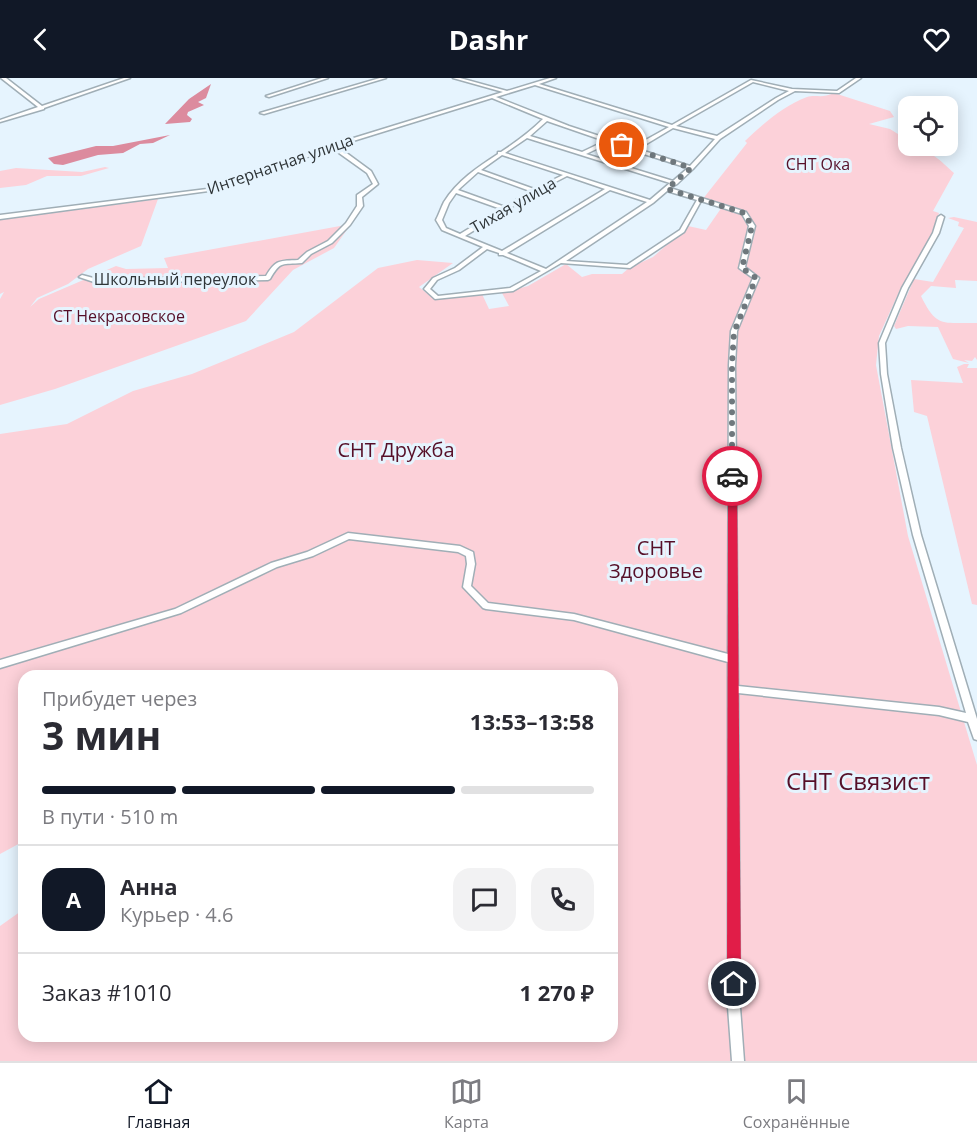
<!DOCTYPE html>
<html lang="ru">
<meta charset="utf-8">
<style>
body{margin:0;font-family:"Open Sans",sans-serif;background:#f2f2f3;color:#2b2b33;height:100vh;display:flex;flex-direction:column;font-size:22px;white-space:nowrap}
*{box-sizing:border-box;margin:0}
p{font-size:20px;color:#7c7c81}
.icon{flex:none;width:33px;height:33px;fill:none;stroke:currentColor;stroke-width:2;stroke-linecap:round;stroke-linejoin:round}
.map{position:relative;flex:1;overflow:hidden}
.side{position:absolute;left:18px;top:592px;width:600px;height:372px;display:flex;flex-direction:column;background:#fff;border-radius:18px;box-shadow:0 3px 15px #0003}
.side>*{flex:none}
.tools{position:absolute;left:898px;top:18px;display:grid;gap:12px}
.tools a{display:grid;place-items:center;width:60px;height:60px;border-radius:12px;background:#fff;box-shadow:0 3px 15px #0003;font-size:30px}
.pin{position:absolute;display:grid;place-items:center;width:51px;height:51px;color:#fff;margin:-26px;border:3px solid #fff;border-radius:50%;box-shadow:0 2px 6px #0007}
.courier{position:absolute;display:grid;place-items:center;width:60px;height:60px;margin:-30px;border:4px solid #e11d48;border-radius:50%;background:#fff;color:#222;box-shadow:0 2px 8px #0007}
.head em{font-style:normal;font-weight:700}
.head div{display:flex;flex-direction:column-reverse}
.head{display:flex;align-items:center;justify-content:space-between;height:102px;padding:0 24px}
h1{font-size:39px;font-weight:700;line-height:45px}
.bar{display:grid;grid-template-columns:repeat(4,1fr);gap:9px 6px;align-content:center;height:72px;padding:0 24px}
.bar i{height:8px;border-radius:4px;background:#e1e1e2}
.bar .selected{background:#111827}
.bar p{grid-column:span 4}
.line{display:flex;align-items:center;gap:15px;padding:0 24px;border-top:2px solid #e1e1e2}
.line div{flex:1}
.round{display:grid;place-items:center;flex:none;width:63px;height:63px;border-radius:18px;background:#f2f2f3}
header{display:flex;justify-content:space-between;align-items:center;height:78px;padding:0 24px;background:#111827;color:#fff;font-size:27px;font-weight:700}
.menu{display:flex;justify-content:space-around;align-items:center;height:84px;border-top:2px solid #e1e1e2;background:#fff;font-size:16px;color:#7c7c81}
.menu a{display:grid;justify-items:center;gap:3px}
.menu .selected{color:#111827}
.map>svg:first-child{display:block}
.green{fill:#fcd1d9}
.water{fill:#dc8b9e}
.lines{fill:none;stroke-linecap:round;stroke-linejoin:round}
.minor-casing{stroke:#a0aeb6;stroke-width:3}
.minor{fill:#fff;fill-rule:evenodd}
.route{fill:#e11d48}
.done{stroke:#6f787d;stroke-width:6;stroke-dasharray:0 10.8}
.labels{text-anchor:middle;stroke-width:6;stroke-linejoin:round;paint-order:stroke}
.far-street-label{font-size:16px;fill:#2f3538;stroke:#e6f4fe}
.far-park-label{font-size:16px;fill:#560f28;stroke:#e6f4fe}
.park-label{font-size:20px;fill:#560f28;stroke:#e6f4fe}
.near-park-label{font-size:24px;fill:#560f28;stroke:#e6f4fe}
</style>
<header><svg class="icon" aria-label="back" viewBox="0 0 24 24"><path d="M15 5l-7 7 7 7"/></svg>Dashr<svg class="icon" aria-label="heart" viewBox="0 0 24 24"><path d="M12 20l-8-8c-3-5 5-10 8-4 3-6 11-1 8 4z"/></svg></header>
<div class="map">
<svg width="977" height="983" viewBox="0 0 977 983">
<rect width="100%" height="100%" fill="#e6f4fe"/>
<g class="green">
<path d="M834,15L890,33L894,39L869,46L890,51L909,63V68C926,68 942,84 954,95L933,133L939,135L932,157L899,214L879,258L876,287L908,458L977,687V983H0V848L24,831V958H612V598H24V763L0,776V356L67,346L133,313L192,296L294,254L378,190L417,182L453,185L419,209L434,221L482,216L489,231L509,228L502,215L528,208L566,186L582,199L592,196H622L629,190L653,179L688,148L706,152L722,129L702,122L747,65L745,63C763,46 783,28 807,19C816,16 821,21 834,15Z"/>
<polygon points="105,89 109,90 81,98 47,98 26,107 0,110 0,93 16,90 82,94"/>
<polygon points="158,121 141,168 88,191 68,206 37,220 30,229 39,221 116,188 126,191 168,190 164,180 351,146 334,170 293,192 246,243 55,311 0,327 0,221 4,214 0,216 0,142"/>
<path d="M954,139L977,144V203L955,202L956,210L931,208L921,218C937,251 943,244 977,245V282L975,279L972,283L964,282L969,285L953,281L938,249L908,248L896,251L894,248L914,201L933,204L964,150L958,148L959,144L948,140Z"/>
<polygon points="964,286 969,286 967,290 977,290 977,527 972,526 927,338 914,334 911,302 963,305 957,289"/>
</g>
<g class="water">
<polygon points="211,6 206,20 198,24 204,27 188,34 187,37 192,41 190,44 165,46 189,21"/>
<polygon points="170,57 153,65 140,66 123,75 98,77 63,87 54,86 48,80 96,68 113,68"/>
</g>
<g class="lines">
<defs>
<g id="minor">
<polygon points="1,0 6,0 42,28 124,0 130,0 44,30 44,31 0,44 0,42 38,29"/>
<polygon points="322,0 328,0 269,19 266,18"/>
<polygon points="380,0 386,0 264,36 260,35"/>
<path d="M453,0H460L507,13L550,0H556L539,6L672,47L751,2L792,11L837,13L856,0H861L839,15L795,13L778,22L720,61L693,91L677,106L670,110L746,134L755,148L745,189L759,200L737,253L735,287L738,608L939,629L966,635L913,457L893,370L881,296L879,265L902,210L933,155L938,139L941,137L944,139L939,155L908,210L885,265L887,296L901,370L921,457L977,641V662L974,661L968,644L939,637L738,615L740,929L744,983H732L728,929V584L574,542L486,531L483,530L463,509L467,486L466,478L458,474L349,461L313,478L277,489L181,535L0,590V582L175,531L271,485L307,474L348,455L460,468L473,474L475,486L471,508L488,525L574,536L728,576L729,287L731,253L753,200L739,190L749,148L742,136L701,123L684,154L630,190L561,185L513,213L435,221L424,211L433,200L455,190L483,169L442,152L436,142C439,136 441,130 444,124C457,103 478,89 498,76V74H501C516,64 530,54 543,41L492,20L337,68L371,93L378,106L362,119L363,128L350,147L332,165L311,176L302,185C282,187 281,182 270,201L268,202L97,205L79,199L82,197L97,201L266,198C276,181 280,183 298,182L307,174L328,163L346,145L357,128V117L373,106L367,95L332,70L216,112L0,141V137L215,110L331,67L503,14ZM753,4L789,13L776,20L717,58L676,48ZM535,7L669,49L633,69L569,48L496,19ZM547,43L605,63L582,74L530,58ZM673,50L715,61L690,88L638,71ZM527,60L670,105L650,122L505,75ZM609,65L688,90L673,103L586,76ZM502,77L563,97L534,111L481,92ZM478,94L530,113L505,129L458,112ZM567,98L605,111L502,173L465,158L536,114ZM610,112L647,124L546,191L507,175ZM667,113L697,122L680,152L627,187L566,183L653,125ZM456,115L501,131L460,156L446,150L442,142L449,125ZM487,171L499,175V177H503L541,193L510,210L438,218L430,211L437,202L459,192Z"/>
</g>
</defs>
<use href="#minor" class="minor-casing"/>
<use href="#minor" class="minor"/>
</g>
<polygon class="route" points="732,395 737,398 741,906 734,913 727,906 728,398"/>
<g class="lines">
<polyline class="done" points="622,67 691,90 667,111 744,135 752,148 742,190 756,200 734,254 732,286 732,398"/>
</g>
<g class="labels">
<g class="far-street-label">
<text transform="translate(280 86) rotate(-19)" y="6">Интернатная улица</text>
<text transform="translate(513 127) rotate(-30)" y="6">Тихая улица</text>
<text x="175" y="207">Школьный переулок</text>
</g>
<g class="far-park-label">
<text x="818" y="92">СНТ Ока</text>
<text x="119" y="244">СТ Некрасовское</text>
</g>
<g class="park-label">
<text x="396" y="379">СНТ Дружба</text>
<text x="656" y="477">СНТ<tspan x="656" dy="23">Здоровье</tspan></text>
</g>
<g class="near-park-label">
<text x="858" y="712">СНТ Связист</text>
</g>
</g>
</svg>
<div class="tools">
<a><svg class="icon" aria-label="locate" viewBox="0 0 24 24"><circle cx="12" cy="12" r="6"/><path d="M12 2v4M12 18v4M2 12h4M18 12h4"/></svg></a>
</div>
<div class="pin" style="left:622px;top:67px;background:#ea580c"><svg class="icon" aria-label="bag" viewBox="0 0 24 24"><path d="M5 8h14l-1 12H6zM9 8a3 3 0 0 1 6 0"/></svg></div>
<div class="pin" style="left:734px;top:906px;background:#1f2937"><svg class="icon" aria-label="home" viewBox="0 0 24 24"><path d="M3 11l9-7 9 7M6 9v11h12V9"/></svg></div>
<div class="courier" style="left:732px;top:398px"><svg class="icon" aria-label="car" viewBox="0 0 24 24"><path d="M5 17H2v-5l4-1 3-4h7l3 4 3 1v5h-3M9 17h6M6 11h13"/><circle cx="7" cy="17" r="2"/><circle cx="17" cy="17" r="2"/></svg></div>
<section class="side">
<div class="head"><div><h1>3 мин</h1><p>Прибудет через</p></div><em>13:53–13:58</em></div>
<div class="bar"><i class="selected"></i><i class="selected"></i><i class="selected"></i><i></i><p>В пути · 510 m</p></div>
<div class="line" style="height:108px"><b class="round" style="background:#111827;color:#fff">А</b><div><b>Анна</b><p>Курьер · 4.6</p></div><a class="round"><svg class="icon" aria-label="chat" viewBox="0 0 24 24"><path d="M4 5h16v11H9l-5 4z"/></svg></a><a class="round"><svg class="icon" aria-label="phone" viewBox="0 0 24 24"><path d="M5 4h4l2 5-3 2q2 4 5 5l2-3 5 2v4C11 20 4 13 5 4z"/></svg></a></div>
<div class="line" style="height:78px"><div>Заказ #1010</div><b>1 270 ₽</b></div>
</section>
</div>
<nav class="menu">
<a class="selected"><svg class="icon" aria-label="home" viewBox="0 0 24 24"><path d="M3 11l9-7 9 7M6 9v11h12V9"/></svg>Главная</a>
<a><svg class="icon" aria-label="map" viewBox="0 0 24 24"><path d="M3 6l6-2 6 2 6-2v14l-6 2-6-2-6 2zM9 4v14M15 6v14"/></svg>Карта</a>
<a><svg class="icon" aria-label="saved" viewBox="0 0 24 24"><path d="M7 4h10v16l-5-4-5 4z"/></svg>Сохранённые</a>
</nav>
